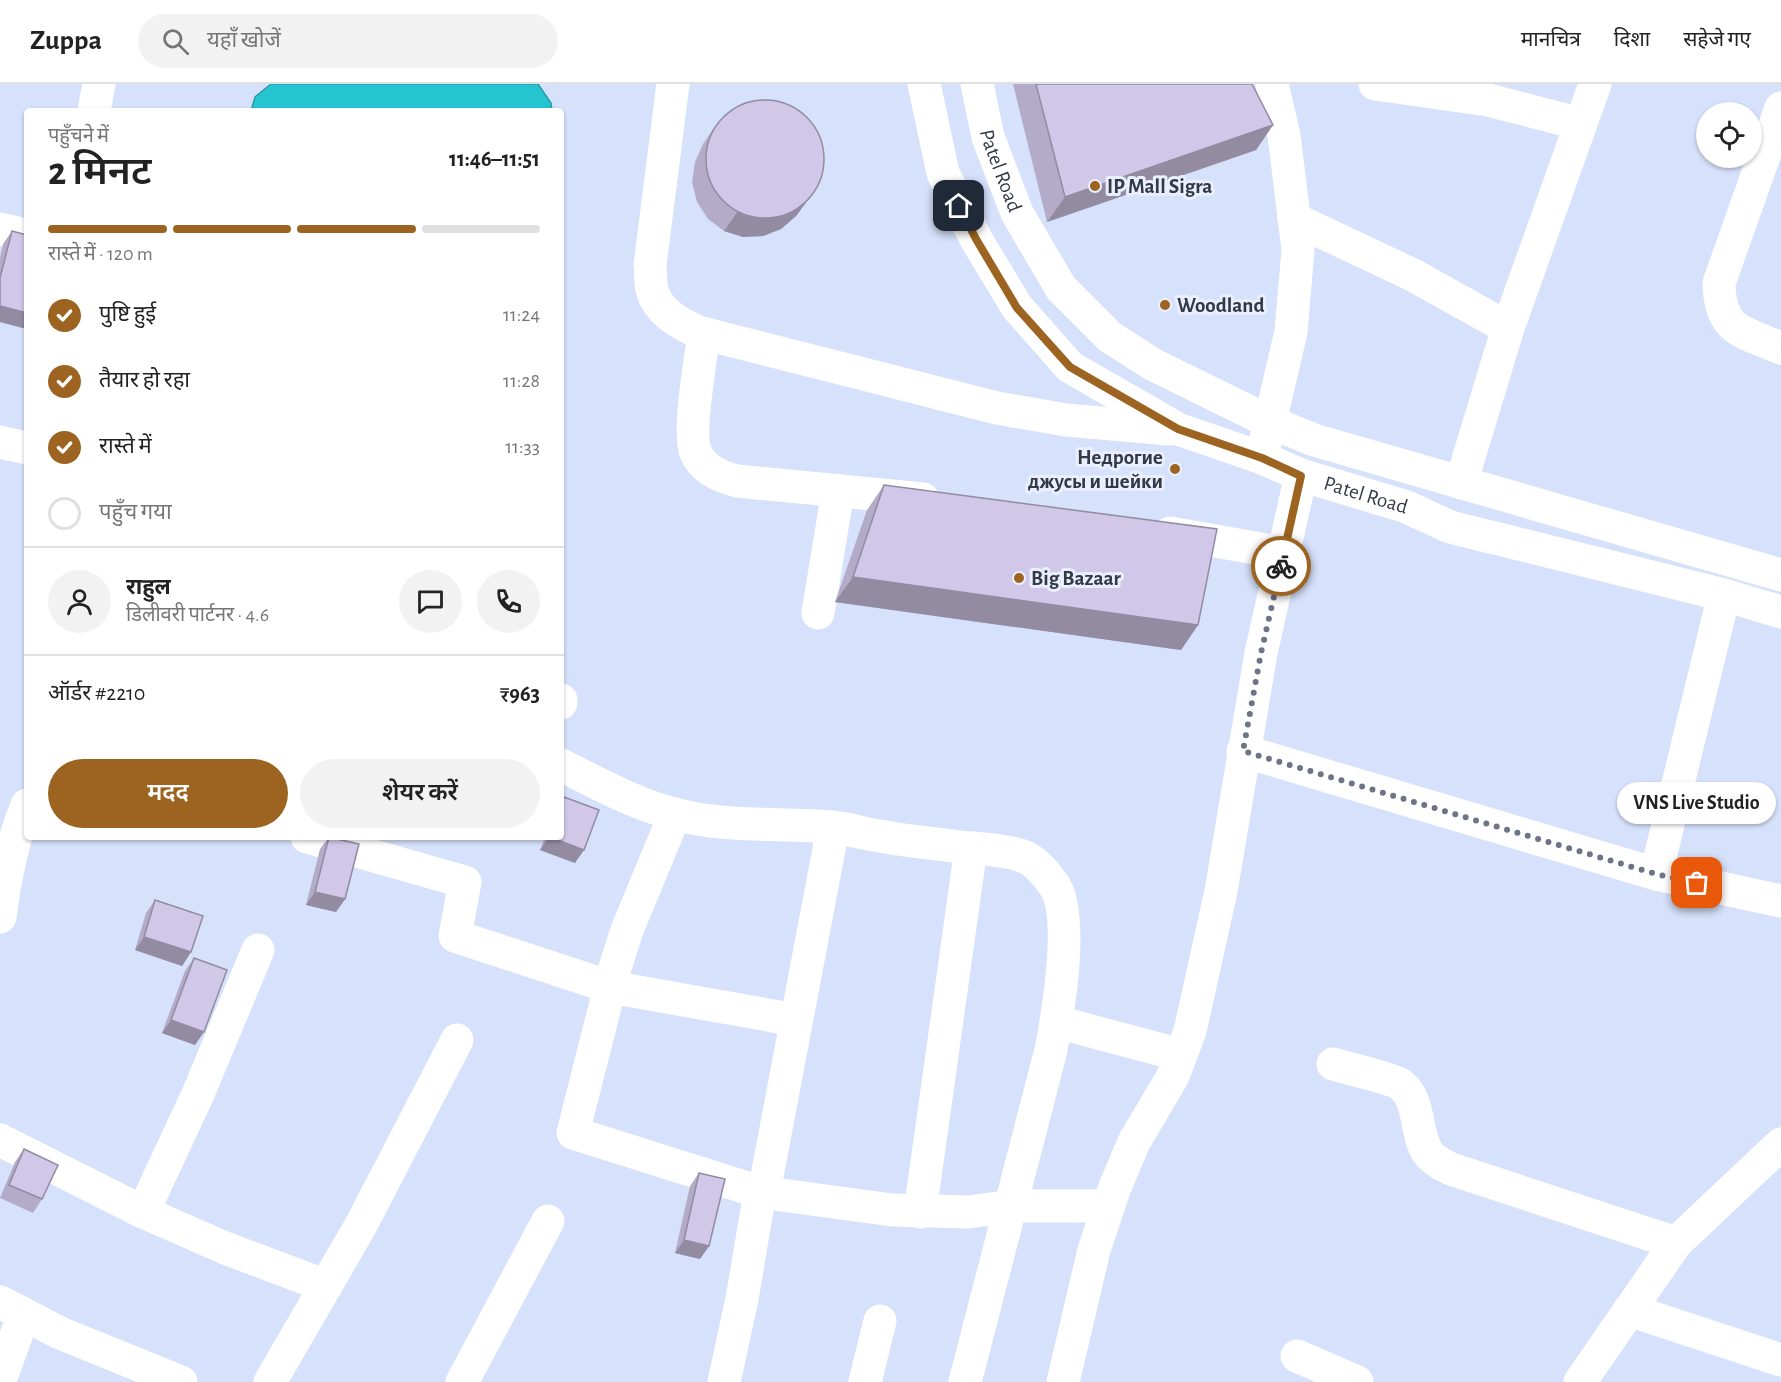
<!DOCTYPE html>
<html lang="hi">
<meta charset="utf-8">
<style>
body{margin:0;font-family:"Alegreya Sans","Noto Sans Devanagari",sans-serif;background:#f2f2f2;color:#222;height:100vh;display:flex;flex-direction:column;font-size:22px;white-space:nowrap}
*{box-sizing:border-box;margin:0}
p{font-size:20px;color:#767676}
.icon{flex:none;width:33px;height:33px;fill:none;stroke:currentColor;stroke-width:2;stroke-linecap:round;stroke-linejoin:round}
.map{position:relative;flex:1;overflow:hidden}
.drawer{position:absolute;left:24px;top:24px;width:540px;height:732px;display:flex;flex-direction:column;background:#fff;border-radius:6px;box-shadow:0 2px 4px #0004}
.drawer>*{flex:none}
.tools{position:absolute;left:1696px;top:18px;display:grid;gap:12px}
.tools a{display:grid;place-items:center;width:66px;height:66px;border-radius:50%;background:#fff;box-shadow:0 2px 4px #0004;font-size:30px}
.pin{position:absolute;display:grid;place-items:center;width:51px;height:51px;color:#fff;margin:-26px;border-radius:12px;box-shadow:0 3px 9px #0006}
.courier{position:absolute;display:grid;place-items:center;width:60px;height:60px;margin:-30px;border:4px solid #9c6420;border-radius:50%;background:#fff;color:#222;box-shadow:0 2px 8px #0007}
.bubble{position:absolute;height:42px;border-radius:21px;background:#fff;box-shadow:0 2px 4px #0004;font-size:20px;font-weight:600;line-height:42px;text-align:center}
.overview em{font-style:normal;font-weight:600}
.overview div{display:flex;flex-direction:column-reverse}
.overview{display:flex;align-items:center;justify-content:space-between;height:102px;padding:0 24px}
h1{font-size:39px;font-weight:600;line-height:45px}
.bar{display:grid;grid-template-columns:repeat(4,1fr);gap:9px 6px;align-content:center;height:72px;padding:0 24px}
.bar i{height:8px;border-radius:4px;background:#e0e0e0}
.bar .current{background:#9c6420}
.bar p{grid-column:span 4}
.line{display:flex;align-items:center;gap:15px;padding:0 24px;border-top:2px solid #e0e0e0}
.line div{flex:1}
.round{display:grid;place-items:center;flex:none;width:63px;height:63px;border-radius:32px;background:#f2f2f2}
ol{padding:0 24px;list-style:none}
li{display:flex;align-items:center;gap:18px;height:66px}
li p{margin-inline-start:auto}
li .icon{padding:6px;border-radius:50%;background:#9c6420;color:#fff;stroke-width:4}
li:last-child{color:#767676}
li i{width:33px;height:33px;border:3px solid #e0e0e0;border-radius:50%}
.action{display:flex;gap:12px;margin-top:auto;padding:12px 24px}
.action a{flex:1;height:69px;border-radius:36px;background:#9c6420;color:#fff;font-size:24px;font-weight:600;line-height:69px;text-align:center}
.action a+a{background:#f2f2f2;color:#222}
header{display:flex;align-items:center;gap:36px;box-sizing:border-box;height:84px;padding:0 30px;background:#fff;border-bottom:2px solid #e0e0e0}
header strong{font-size:28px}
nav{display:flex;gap:33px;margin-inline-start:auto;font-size:21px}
.search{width:420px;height:54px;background:#f2f2f2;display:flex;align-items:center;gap:15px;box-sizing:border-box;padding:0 21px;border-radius:33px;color:#767676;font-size:22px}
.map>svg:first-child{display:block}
.water{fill:#26c5d2;stroke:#2a9ba8;stroke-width:1.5}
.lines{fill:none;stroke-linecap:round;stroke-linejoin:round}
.minor{stroke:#fff;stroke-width:33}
.wall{fill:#b4abc8}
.shaded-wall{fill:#928ba2}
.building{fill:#d1c7e8;stroke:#928ba2;stroke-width:1.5}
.done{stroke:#6d7485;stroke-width:6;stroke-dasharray:0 10.8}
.route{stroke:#9c6420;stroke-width:8}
.poi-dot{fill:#9c6420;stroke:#e9effc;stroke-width:2}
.labels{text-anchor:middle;stroke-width:6;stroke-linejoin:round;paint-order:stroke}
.street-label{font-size:21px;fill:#343946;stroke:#e9effc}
.poi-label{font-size:21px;font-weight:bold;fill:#343946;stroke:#e9effc;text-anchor:start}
</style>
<header>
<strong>Zuppa</strong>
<div class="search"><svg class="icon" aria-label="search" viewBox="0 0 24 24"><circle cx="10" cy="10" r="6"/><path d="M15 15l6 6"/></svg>यहाँ खोजें</div>
<nav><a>मानचित्र</a><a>दिशा</a><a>सहेजे गए</a></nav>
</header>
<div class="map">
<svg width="1781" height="1298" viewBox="0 0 1781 1298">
<rect width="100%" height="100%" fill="#d6e1fb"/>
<polygon class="water" points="271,0 538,0 551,19 552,27 251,27 255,13"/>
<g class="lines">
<g class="minor">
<path d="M673,0L650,181C651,188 650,198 652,206C658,228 679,239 698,248L997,324L1066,336L1169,345"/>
<path id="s1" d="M924,0L943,89L976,155L1017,223L1070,283L1178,345L1262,374L1301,391L1407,423L1450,443L1724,511L1781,528"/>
<path id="s2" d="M977,0L988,53L1017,129L1061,204L1110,253L1154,281L1270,338L1314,356L1781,491"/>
<polyline points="1375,0 1488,16 1581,40"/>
<path d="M1781,24L1719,199C1720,248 1742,247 1781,264"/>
<polyline points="94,27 99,0"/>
<polyline points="1294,135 1413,191 1508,244"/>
<polyline points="0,145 27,151"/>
<path d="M704,250C701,273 687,351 696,369C703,385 721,393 737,397L923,415"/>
<polyline points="0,358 27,364"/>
<polyline points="1265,359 1291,248 1298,166 1284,51 1272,0"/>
<polyline points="1461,399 1508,244 1595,0"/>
<polyline points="1170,449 1284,469"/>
<polyline points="818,529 838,407"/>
<polyline points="561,616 561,619"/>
<polyline points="1243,667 1656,790 1781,817"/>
<path d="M561,681C601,701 642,724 687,733C734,743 783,739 832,743C849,745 867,750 885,753C908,757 930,759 953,762C974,765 1011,765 1029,775C1039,781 1047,791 1054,801C1075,832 1058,929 1051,966L965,1298"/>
<polyline points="675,730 627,846 614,887 573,1049 760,1108 892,1126 969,1128 1011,1122 1108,1122"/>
<polyline points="307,753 465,798 455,852 610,903 796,936"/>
<polyline points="1656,790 1724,511"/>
<path d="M0,833C5,794 12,757 27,721"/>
<polyline points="1057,938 1181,971"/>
<path d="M1333,980C1346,984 1391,994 1400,1000C1422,1017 1414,1048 1428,1069C1433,1076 1443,1081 1451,1085L1676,1159"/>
<polyline points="0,1056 143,1128 225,1164 326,1202"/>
<polyline points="764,1108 833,744"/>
<polyline points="143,1128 198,1010 258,866"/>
<polyline points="920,1128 971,764"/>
<polyline points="0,1218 60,1249 181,1298"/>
<polyline points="1629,1226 1781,1276"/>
<polyline points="1297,1272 1357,1298"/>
<polyline points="0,1296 24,1230"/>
<polyline points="270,1298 361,1141 457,956"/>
<polyline points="462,1298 548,1137"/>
<polyline points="724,1298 742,1215 760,1108"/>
<polyline points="865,1298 880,1237"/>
<polyline points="1063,1298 1094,1166 1115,1103 1134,1058 1173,992 1190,947 1221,807 1261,569 1301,391"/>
<polyline points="1580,1298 1676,1159 1781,1060"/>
</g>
</g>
<g class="wall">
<polygon points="1013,0 1252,0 1273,41 1256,66 1047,138"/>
<polygon points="716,41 810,113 796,132 781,145 763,152 743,153 724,147 708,135 697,118 692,98 695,78 703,60"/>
<polygon points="12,147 27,151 27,245 0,238 0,173 3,160"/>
<polygon points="884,401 1198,541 1181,566 835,518 867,426"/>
<polygon points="564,713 575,779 540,766 545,753 561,753 561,717"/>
<polygon points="329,753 345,815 336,828 306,821 320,765"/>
<polygon points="155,816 191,868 182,882 135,866 146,829"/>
<polygon points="194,874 195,961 162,949 185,887"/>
<polygon points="24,1065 42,1115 33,1129 0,1114 15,1078"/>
<polygon points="699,1089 709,1162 700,1175 675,1169 690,1102"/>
</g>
<g class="shaded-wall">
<polygon points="1273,41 1256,66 1047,138 1065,113"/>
<polygon points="810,113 796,132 781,145 763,152 743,153 724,147 738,127"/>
<polygon points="0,222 27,229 27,245 0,238"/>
<polygon points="853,493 1198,541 1181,566 835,518"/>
<polygon points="549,753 584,766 575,779 540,766"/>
<polygon points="315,808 345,815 336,828 306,821"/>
<polygon points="144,853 191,868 182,882 135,866"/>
<polygon points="171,936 204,948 195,961 162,949"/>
<polygon points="684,1156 709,1162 700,1175 675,1169"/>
</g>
<g class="building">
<polygon points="1036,0 1252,0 1273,41 1065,113"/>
<circle cx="765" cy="75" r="59"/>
<polygon points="12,147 27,151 27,229 0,222 0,194"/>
<polygon points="884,401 1217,445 1198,541 853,493"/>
<polygon points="564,713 599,726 584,766 550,753 561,753 561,721"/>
<polygon points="329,753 359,760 345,815 315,808"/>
<polygon points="155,816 203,832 191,868 144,853"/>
<polygon points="194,874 227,886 204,948 171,936"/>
<polygon points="24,1065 58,1081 42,1115 9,1101"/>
<polygon points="699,1089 725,1095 709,1162 684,1156"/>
</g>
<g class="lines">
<polyline class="done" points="1281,482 1261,569 1243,667 1656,790 1697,799"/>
<polyline class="route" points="959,122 976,155 1017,224 1070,283 1178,345 1262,374 1301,392 1281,482"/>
</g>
<g class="poi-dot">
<circle cx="1095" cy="102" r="6"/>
<circle cx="1165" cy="221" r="6"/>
<circle cx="1175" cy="385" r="6"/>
<circle cx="1019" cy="494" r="6"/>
</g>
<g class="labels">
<g class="street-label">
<text dy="7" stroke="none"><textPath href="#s2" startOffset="90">Patel Road</textPath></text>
<text dy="7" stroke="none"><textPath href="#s1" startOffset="648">Patel Road</textPath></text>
</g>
<g class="poi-label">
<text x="1107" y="109">IP Mall Sigra</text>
<text x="1177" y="228">Woodland</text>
<text x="1163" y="380" text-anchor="end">Недрогие<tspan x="1163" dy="24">джусы и шейки</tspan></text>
<text x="1031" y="501">Big Bazaar</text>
</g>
</g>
</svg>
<div class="tools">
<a><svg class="icon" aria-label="locate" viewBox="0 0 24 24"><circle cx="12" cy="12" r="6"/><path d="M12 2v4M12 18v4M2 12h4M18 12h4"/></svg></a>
</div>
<div class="pin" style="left:1697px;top:799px;background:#ea580c"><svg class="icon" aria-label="bag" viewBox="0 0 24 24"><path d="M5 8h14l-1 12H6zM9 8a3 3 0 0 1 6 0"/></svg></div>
<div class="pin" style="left:959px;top:122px;background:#1f2937"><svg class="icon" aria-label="home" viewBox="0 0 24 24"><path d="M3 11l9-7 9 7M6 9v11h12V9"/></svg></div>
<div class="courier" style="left:1281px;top:482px"><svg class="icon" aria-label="bike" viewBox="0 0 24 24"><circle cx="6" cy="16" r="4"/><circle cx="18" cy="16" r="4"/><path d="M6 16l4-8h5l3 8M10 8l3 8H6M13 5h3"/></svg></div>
<div class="bubble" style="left:1617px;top:698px;width:159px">VNS Live Studio</div>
<section class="drawer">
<div class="overview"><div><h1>2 मिनट</h1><p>पहुँचने में</p></div><em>11:46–11:51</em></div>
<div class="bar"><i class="current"></i><i class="current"></i><i class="current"></i><i></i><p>रास्ते में · 120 m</p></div>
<ol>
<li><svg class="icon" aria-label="check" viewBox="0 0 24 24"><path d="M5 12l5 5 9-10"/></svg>पुष्टि हुई<p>11:24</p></li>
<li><svg class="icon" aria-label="check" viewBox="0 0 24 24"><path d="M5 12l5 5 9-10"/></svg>तैयार हो रहा<p>11:28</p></li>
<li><svg class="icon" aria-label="check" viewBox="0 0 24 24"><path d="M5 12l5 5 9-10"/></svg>रास्ते में<p>11:33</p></li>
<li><i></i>पहुँच गया</li>
</ol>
<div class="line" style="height:108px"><a class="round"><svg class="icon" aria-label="person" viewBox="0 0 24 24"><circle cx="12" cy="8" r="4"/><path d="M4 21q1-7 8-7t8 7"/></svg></a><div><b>राहुल</b><p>डिलीवरी पार्टनर · 4.6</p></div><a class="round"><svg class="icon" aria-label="chat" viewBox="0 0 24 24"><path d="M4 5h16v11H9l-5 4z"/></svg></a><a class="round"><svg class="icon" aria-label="phone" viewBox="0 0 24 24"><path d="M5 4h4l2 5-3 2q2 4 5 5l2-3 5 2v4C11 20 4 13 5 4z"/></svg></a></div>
<div class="line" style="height:78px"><div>ऑर्डर #2210</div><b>₹963</b></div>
<div class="action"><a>मदद</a><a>शेयर करें</a></div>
</section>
</div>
